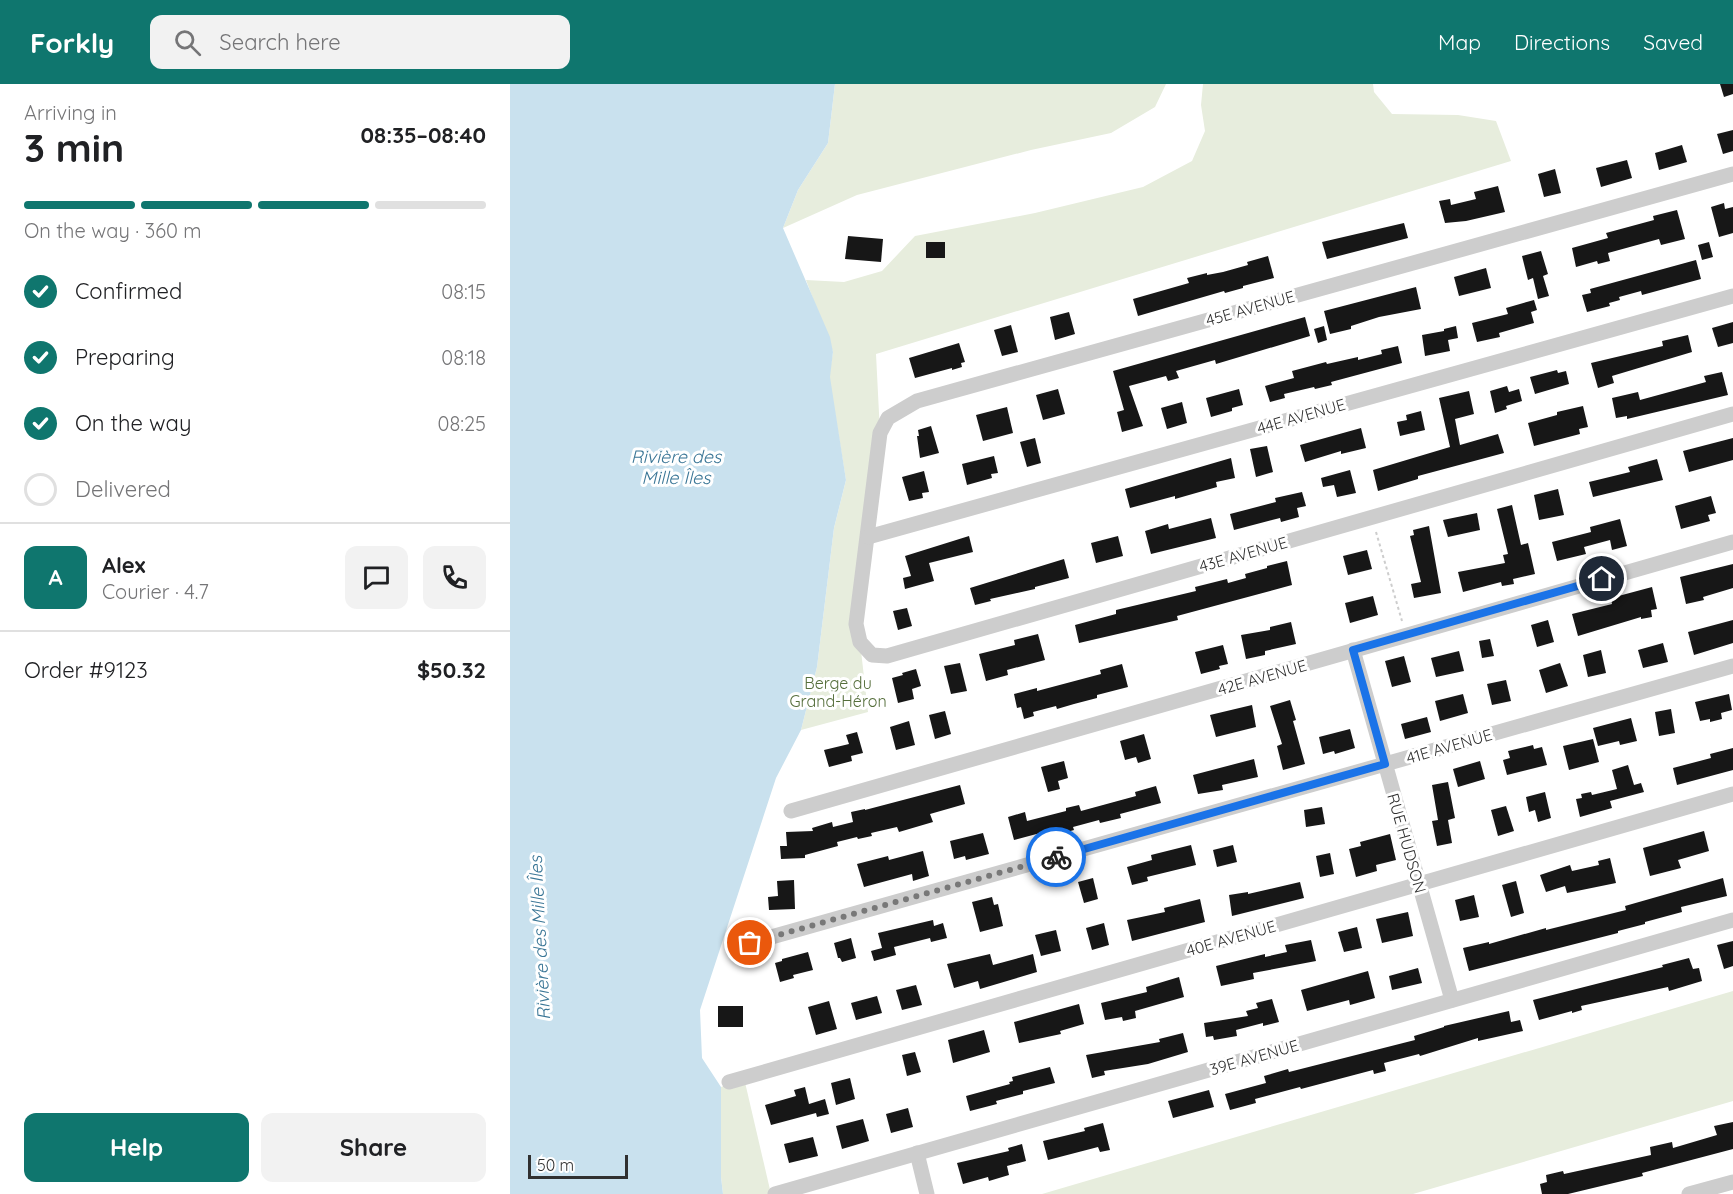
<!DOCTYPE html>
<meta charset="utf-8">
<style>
body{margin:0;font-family:Quicksand,sans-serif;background:#f2f2f2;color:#202124;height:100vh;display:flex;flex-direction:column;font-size:22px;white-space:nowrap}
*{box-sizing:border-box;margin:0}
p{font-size:20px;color:#757577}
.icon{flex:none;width:33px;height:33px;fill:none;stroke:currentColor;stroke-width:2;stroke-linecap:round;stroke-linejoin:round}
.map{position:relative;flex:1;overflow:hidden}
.side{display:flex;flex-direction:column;background:#fff;width:510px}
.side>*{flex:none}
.scale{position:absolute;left:18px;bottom:15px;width:100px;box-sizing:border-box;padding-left:6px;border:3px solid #303030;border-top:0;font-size:16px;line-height:21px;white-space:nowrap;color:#303030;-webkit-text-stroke:4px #fff;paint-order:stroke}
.pin{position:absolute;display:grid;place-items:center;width:51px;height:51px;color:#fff;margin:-26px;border:3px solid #fff;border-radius:50%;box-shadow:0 2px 6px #0007}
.courier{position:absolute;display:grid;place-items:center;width:60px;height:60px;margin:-30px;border:4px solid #1a73e8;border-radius:50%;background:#fff;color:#222;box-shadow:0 2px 8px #0007}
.overview em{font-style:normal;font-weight:700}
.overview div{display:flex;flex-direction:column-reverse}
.overview{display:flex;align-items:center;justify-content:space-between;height:102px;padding:0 24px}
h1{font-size:39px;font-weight:700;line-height:45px}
.bar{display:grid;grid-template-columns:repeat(4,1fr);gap:9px 6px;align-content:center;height:72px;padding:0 24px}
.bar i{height:8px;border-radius:4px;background:#e0e0e0}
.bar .selected{background:#0f766e}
.bar p{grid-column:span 4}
.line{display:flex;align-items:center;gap:15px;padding:0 24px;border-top:2px solid #e0e0e0}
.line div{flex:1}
.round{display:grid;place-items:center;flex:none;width:63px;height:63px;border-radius:12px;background:#f2f2f2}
ol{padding:0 24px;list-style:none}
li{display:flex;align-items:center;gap:18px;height:66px}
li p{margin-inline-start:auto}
li .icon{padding:6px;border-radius:50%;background:#0f766e;color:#fff;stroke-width:4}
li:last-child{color:#757577}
li i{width:33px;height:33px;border:3px solid #e0e0e0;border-radius:50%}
.primary-button{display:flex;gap:12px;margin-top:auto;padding:12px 24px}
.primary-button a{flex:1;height:69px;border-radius:12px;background:#0f766e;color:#fff;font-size:24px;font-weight:700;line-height:69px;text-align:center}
.primary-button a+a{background:#f2f2f2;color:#202124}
header{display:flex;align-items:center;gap:36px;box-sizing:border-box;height:84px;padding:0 30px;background:#0f766e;color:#fff}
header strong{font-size:28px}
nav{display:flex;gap:33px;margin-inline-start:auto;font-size:21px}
.search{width:420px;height:54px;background:#f2f2f2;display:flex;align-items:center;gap:15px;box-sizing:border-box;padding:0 21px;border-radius:12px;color:#757577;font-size:22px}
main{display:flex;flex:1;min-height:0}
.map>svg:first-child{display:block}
.green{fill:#e7eddd}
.water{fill:#c9e1ee}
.building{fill:#171717}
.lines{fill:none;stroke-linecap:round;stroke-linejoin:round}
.path{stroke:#cdcdcd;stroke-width:2;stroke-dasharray:3 3;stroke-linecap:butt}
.street{stroke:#cdcdcd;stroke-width:15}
.done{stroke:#787878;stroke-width:6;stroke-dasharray:0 10.8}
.route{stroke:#1a73e8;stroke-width:8}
.labels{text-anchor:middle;stroke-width:6;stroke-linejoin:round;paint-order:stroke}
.street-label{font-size:16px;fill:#303030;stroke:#fff}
.park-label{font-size:16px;fill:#556e3b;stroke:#fff}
.water-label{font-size:18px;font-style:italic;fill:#3a7696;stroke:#fff}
</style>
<header>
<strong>Forkly</strong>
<div class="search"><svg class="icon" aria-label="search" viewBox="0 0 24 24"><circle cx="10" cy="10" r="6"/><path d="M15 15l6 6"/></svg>Search here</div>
<nav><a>Map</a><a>Directions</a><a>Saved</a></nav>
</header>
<main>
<section class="side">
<div class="overview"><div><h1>3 min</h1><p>Arriving in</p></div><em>08:35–08:40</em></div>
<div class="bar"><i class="selected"></i><i class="selected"></i><i class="selected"></i><i></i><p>On the way · 360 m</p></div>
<ol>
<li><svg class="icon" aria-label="check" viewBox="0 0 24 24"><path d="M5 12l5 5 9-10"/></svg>Confirmed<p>08:15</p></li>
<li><svg class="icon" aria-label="check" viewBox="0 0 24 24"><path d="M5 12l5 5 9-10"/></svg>Preparing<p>08:18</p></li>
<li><svg class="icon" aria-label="check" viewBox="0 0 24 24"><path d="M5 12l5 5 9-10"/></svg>On the way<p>08:25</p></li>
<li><i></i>Delivered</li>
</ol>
<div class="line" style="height:108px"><b class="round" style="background:#0f766e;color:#fff">A</b><div><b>Alex</b><p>Courier · 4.7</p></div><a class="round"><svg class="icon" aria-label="chat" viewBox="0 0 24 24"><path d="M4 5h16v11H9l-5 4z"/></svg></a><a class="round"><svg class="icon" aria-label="phone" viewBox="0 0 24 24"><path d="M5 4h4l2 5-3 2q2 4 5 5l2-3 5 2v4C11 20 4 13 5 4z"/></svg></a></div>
<div class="line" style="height:78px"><div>Order #9123</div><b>$50.32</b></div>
<div class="primary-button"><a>Help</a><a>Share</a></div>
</section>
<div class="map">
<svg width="1223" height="1110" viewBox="0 0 1223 1110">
<rect width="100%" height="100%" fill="#fff"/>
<g class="green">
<polygon points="325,0 656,0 645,23 601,49 521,66 347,111 273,144 288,106 318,59"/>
<polygon points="693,0 863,0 864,8 882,30 948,31 986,37 1001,77 366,270 370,349 350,558 358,628 291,646 307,583 324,444 336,396 319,293 323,268 296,196 334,198 372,187 405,152 525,129 633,103 682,77 695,47 691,21"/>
<polygon points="1223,907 1223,1017 903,1110 532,1110"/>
<polygon points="234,994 261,1110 213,1110 211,1093 211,1003"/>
</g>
<polygon class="water" points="0,0 325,0 318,59 288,106 273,144 320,253 323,268 320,293 336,396 324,444 307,583 291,646 266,694 190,926 192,974 211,1003 211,1093 213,1110 0,1110"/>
<g class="building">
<polygon points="1210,0 1223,0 1223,10 1214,13"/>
<polygon points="1223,46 1223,67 1213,70 1207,50"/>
<polygon points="1172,61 1177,78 1149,86 1145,69"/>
<polygon points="1117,76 1122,94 1091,103 1086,84"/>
<polygon points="1045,85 1051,109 1034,113 1028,90"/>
<polygon points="988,102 995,128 956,137 935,139 929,117 940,115 941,121 966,115 964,108"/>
<polygon points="1214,119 1215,125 1223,123 1223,149 1209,153 1201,123"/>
<polygon points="1167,126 1175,155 1151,161 1149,155 1098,169 1100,177 1088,180 1087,177 1066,183 1062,164 1098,154 1096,149 1144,136 1143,132"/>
<polygon points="894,139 898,154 817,175 812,158"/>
<polygon points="338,152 373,155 371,178 335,175"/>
<rect x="416" y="158" width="19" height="16"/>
<polygon points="1199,158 1203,173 1192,176 1188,161"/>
<polygon points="1031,167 1038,190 1033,192 1039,212 1028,215 1023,194 1018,196 1012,172"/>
<polygon points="758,172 764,194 733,202 733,204 715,209 714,207 628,232 623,215 679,199 677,194 697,189 697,191 713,188 738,181 737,178"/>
<polygon points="1186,176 1191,195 1132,211 1131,207 1109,213 1110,216 1099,219 1100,222 1077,228 1072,211 1081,209 1080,205"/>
<polygon points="976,184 981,204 949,212 944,193"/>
<polygon points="906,203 911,225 869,233 841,242 841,245 820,250 814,227"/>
<polygon points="1024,216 1027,226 1021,228 1024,239 989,249 990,253 967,258 962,239 998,230 996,224"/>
<polygon points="559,228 565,250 545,256 540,233"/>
<polygon points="795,233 800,252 706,280 705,276 666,287 669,294 658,297 656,292 619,302 633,342 612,348 607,328 614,326 603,287"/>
<polygon points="1223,238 1223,259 1208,263 1202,244"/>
<polygon points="501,241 508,268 492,272 484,246"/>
<polygon points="814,242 817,256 808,259 804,245"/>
<polygon points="946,242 948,254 938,256 940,267 915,272 912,251 934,247 934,245"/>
<polygon points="1178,251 1182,268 1102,292 1104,299 1088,304 1081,279 1153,262 1152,257"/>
<polygon points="449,259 455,278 451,279 452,283 442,286 442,284 405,294 399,274"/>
<polygon points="888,262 892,279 821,298 822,301 805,305 804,303 774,310 775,314 760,318 755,302 784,294 782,287 816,278 817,280 848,273 848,276 872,270 871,266"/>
<polygon points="1047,286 1048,289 1056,287 1059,300 1025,310 1020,293"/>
<polygon points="1212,288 1218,311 1117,335 1117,332 1106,334 1102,314 1128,308 1130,316 1196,298 1194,292"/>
<polygon points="997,302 999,308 1009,305 1012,317 996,322 997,325 985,329 980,307"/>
<polygon points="548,305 555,330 533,336 526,311"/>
<polygon points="729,305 733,321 722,324 722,327 701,333 696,314"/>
<polygon points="959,307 964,330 945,335 950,361 988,350 994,369 908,392 908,395 868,407 863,386 940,363 929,314"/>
<polygon points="672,318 677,339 657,345 651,324"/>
<polygon points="1073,322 1078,343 1069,345 1070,350 1024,362 1018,339 1047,331 1047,328"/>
<polygon points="497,323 503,349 473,357 466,331"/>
<polygon points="911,327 915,346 890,352 887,338 897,336 896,331"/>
<polygon points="421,342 429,369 410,374 407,352 409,352 408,346"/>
<polygon points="851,344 856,364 831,370 831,367 795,378 790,361"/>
<polygon points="525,354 531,379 517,383 510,358"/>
<polygon points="1223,354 1223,376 1179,388 1173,367"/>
<polygon points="757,362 763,388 746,393 740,365"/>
<polygon points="484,372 488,389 481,390 482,394 457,401 452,380"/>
<polygon points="721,374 725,394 706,398 707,403 665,415 665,412 620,424 615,405"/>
<polygon points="1147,375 1153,396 1083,413 1079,398 1120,388 1118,383"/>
<polygon points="840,386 846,409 827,413 824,401 813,403 811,394"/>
<polygon points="414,387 419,408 412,409 413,414 399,417 392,393"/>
<polygon points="1048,405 1054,431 1029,436 1024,411"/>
<polygon points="792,408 796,422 787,424 789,433 771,438 770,434 724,446 720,430 766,418 765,414"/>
<polygon points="1201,412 1206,429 1198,431 1200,437 1171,445 1165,422"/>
<polygon points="1002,421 1011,461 1018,459 1025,490 1003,495 1004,500 992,502 991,498 953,508 948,488 995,479 993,471 998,470 987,425"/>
<polygon points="967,429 970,446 938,453 933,436"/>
<polygon points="701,434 706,454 641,470 635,447 658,440 659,445"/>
<polygon points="1110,435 1117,462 1102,466 1100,456 1074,463 1076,470 1047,477 1042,458 1081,448 1080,443"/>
<polygon points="919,442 931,509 904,514 901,500 911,498 900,452 904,451 903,446"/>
<polygon points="459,452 463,468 419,479 424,497 395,505 393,494 401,492 395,472"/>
<polygon points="608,452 613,472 586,479 581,459"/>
<polygon points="857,466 862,485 838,491 833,472"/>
<polygon points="554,475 559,494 525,503 525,505 480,515 481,517 465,521 460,504"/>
<polygon points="777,477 782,501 667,532 668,536 569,559 565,541 606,530 606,526 686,507 685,503 717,495 718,499 736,494 735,490 757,484 757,482"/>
<polygon points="1223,480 1223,504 1193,513 1194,516 1176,520 1170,493"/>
<polygon points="1142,503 1147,525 1141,526 1142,533 1131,535 1131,533 1068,552 1062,530 1102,520 1101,514"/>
<polygon points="863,512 868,531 840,539 835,519"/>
<polygon points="397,524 402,542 388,546 383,527"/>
<polygon points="1038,536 1044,558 1027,563 1021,541"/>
<polygon points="1223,536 1223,559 1184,571 1178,548"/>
<polygon points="781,538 786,560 755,567 755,571 736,575 731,551 760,546 760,543"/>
<polygon points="528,550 535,576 497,586 498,591 476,597 469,570 505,561 504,556"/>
<polygon points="980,555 984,572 972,574 969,557"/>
<polygon points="1153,559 1158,578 1133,584 1128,566"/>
<polygon points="713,561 718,580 709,582 710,585 691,590 685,568"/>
<polygon points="1091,566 1096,589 1078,593 1073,571"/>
<polygon points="949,567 954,587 926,593 921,574"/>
<polygon points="894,572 901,598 882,603 875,577"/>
<polygon points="450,579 457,607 441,610 434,582"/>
<polygon points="1050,579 1058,602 1036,609 1029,586"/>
<polygon points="612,580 618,603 587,611 587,614 564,620 547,625 546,622 523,628 524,632 514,635 511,623 507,624 504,610 527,604 527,607 591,590 590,586"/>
<polygon points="406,585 411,602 402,605 404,615 388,619 382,594 393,591 392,589"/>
<polygon points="996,596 1001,617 982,621 977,600"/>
<polygon points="953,610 958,629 930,637 925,617"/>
<polygon points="1219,610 1222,626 1211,629 1212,635 1200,638 1200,635 1190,637 1185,618"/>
<polygon points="780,616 786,636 783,637 795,680 773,686 767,662 772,660 760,622"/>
<polygon points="742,621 746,643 706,653 700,631"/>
<polygon points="1161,625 1165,649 1149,652 1145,628"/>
<polygon points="435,627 441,650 425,655 419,631"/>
<polygon points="917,633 921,648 895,655 891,640"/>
<polygon points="1121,634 1127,657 1110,661 1109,657 1088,662 1083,644"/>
<polygon points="399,637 405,661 386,666 380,643"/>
<polygon points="840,645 845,664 825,670 824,667 813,670 809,653"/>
<polygon points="347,648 353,669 341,672 342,677 319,683 314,666 339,660 336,651"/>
<polygon points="634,650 641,675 628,679 626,673 615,676 610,657"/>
<polygon points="1083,655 1089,678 1059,686 1053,662"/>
<polygon points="1023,661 1024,665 1032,663 1037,681 997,691 993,676 1000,674 998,667"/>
<polygon points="1223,664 1223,686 1167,701 1163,684 1201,674 1200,670"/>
<polygon points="744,675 748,693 712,701 713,706 688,710 683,691"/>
<polygon points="554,677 558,694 548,697 550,705 538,708 531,683"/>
<polygon points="970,677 975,695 948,703 943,685"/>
<polygon points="1118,681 1124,701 1131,699 1134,708 1100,717 1102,724 1070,733 1066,715 1072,714 1071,710 1081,708 1082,711 1107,705 1102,686"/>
<polygon points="938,698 945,734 938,736 942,759 927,762 922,737 928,736 922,701"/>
<polygon points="450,701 455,720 420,730 423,738 389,748 387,743 361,749 362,752 348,755 347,753 327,758 328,762 295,771 295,774 271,775 270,762 277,762 276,748 303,747 302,744 322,738 323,743 343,738 341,728 355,725 355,726"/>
<polygon points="646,702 651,719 610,730 611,734 590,739 589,736 563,743 564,746 536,754 534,748 504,756 498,733 515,728 517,737 556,727 556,724 569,721 571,727 626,712 625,708"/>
<polygon points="1035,708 1041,734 1028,738 1025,726 1019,728 1016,713"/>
<polygon points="996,722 1004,747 988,752 981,726"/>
<polygon points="812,723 815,740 796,743 794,726"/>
<polygon points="1194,747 1199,767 1168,776 1171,784 1140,792 1133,764"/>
<polygon points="473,749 479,770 456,776 455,772 444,775 440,757"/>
<polygon points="880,750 886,776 866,781 867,787 846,793 839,765 851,762 850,758"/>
<polygon points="681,761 686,781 637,793 638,797 622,801 617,783 642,776 641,771"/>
<polygon points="723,761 727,778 707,783 703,766"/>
<polygon points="413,767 419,792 403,797 402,790 354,803 347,780 378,772 379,776"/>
<polygon points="820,769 824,790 810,793 806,772"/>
<polygon points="1100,774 1106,799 1057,809 1055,802 1036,808 1030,791 1060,781 1062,787 1089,781 1088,777"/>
<polygon points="583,794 588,815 574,819 568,798"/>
<polygon points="1213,794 1217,812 1171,823 1172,828 1135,838 1135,840 1108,847 1108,849 959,887 953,864 979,858 979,860 1036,844 1036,846 1116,826 1115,822"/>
<polygon points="284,796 285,825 259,826 258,813 268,812 267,797"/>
<polygon points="1006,797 1014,829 1001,833 992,801"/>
<polygon points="790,798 794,814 722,832 719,811 738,808 738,810"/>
<polygon points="964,811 969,833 950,837 945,816"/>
<polygon points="482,813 484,821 488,820 493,842 470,848 462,818"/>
<polygon points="690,815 695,838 622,857 617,836 655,828 654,824"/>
<polygon points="898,828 903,852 872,859 866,835"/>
<polygon points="423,836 424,842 433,839 437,854 421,858 420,854 384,863 386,871 364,877 361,867 372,864 368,849"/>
<polygon points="594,839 599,861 582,866 576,844"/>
<polygon points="847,843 852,864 834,868 828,848"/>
<polygon points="546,846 551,867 531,872 525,851"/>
<polygon points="341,854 346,874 332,878 330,874 328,874 324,859"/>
<polygon points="801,856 806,877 743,889 744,895 711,902 706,882 755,870 755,873 777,868 775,861"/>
<polygon points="1223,857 1223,882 1214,885 1207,861"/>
<polygon points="298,868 303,886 283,891 284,894 270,898 265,879 272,877 272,875"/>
<polygon points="480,870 483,881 523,870 527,888 470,905 468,897 444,904 437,880"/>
<polygon points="1179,874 1183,885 1189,884 1192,897 1159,907 1158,903 1071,922 1072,926 1062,929 1062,927 1029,936 1023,916 1153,883 1152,881"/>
<polygon points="908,884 912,899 882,906 879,892"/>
<polygon points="858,887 865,914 840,921 839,916 797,927 791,906"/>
<polygon points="669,893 674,913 625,927 626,934 613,937 612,933 595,936 591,919 637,908 636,903"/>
<polygon points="406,901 412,921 392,926 386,906"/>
<polygon points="367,912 372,929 346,936 341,919"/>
<polygon points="762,915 769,938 753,942 753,939 726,946 727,952 704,956 703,952 696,953 694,939 738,932 736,927 748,924 746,919"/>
<polygon points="319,917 327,945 306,951 298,923"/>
<polygon points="569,920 574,940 550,947 551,950 509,959 504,938"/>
<rect x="208" y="922" width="25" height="21"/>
<polygon points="999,927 1001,938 1010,936 1013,947 968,957 968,954 910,972 909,970 874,979 876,987 864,990 863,986 791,1005 790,1003 745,1015 746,1019 720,1026 715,1010 756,999 754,992 778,985 779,988 905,956 904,952 934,943 934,942"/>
<polygon points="474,946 480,968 443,979 438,956"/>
<polygon points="673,949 678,968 638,980 594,987 595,991 582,994 576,971 650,958 649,955"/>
<polygon points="405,968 411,988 397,992 392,971"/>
<polygon points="540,983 545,999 513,1007 513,1010 486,1017 487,1020 460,1027 456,1012 500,1000 499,998 503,997 502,993"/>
<polygon points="340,994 345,1015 326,1021 321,999"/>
<polygon points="295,1003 299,1020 315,1015 319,1030 307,1033 306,1029 261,1041 255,1021 286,1012 284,1006"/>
<polygon points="699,1006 704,1023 663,1034 658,1017"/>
<polygon points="398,1024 403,1043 381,1049 376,1030"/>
<polygon points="353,1035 359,1057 332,1065 326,1042"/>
<polygon points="1223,1038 1223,1065 1132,1089 1133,1092 1058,1110 1032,1110 1030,1100 1037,1098 1036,1091 1053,1087 1054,1090 1141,1071 1140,1063 1162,1058 1163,1064 1207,1051 1204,1042"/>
<polygon points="593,1039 600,1066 590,1068 588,1063 538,1076 533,1057 575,1047 574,1044"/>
<polygon points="303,1053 308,1072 279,1079 274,1060"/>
<polygon points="512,1060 516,1077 497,1082 499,1091 479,1097 478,1093 453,1100 447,1079 499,1067 498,1064"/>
</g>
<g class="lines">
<polyline class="path" points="866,448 892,537"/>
<g class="street">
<polyline points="1223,90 407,317 378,334 370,349 346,540 350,558 362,571 377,572 1223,330"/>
<polyline points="358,453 1223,212"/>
<polyline points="843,566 942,916"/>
<polyline points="281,727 1223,458"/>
<polyline points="240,859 1223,582"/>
<polyline points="219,998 1223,710"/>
<polyline points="407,1069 417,1110"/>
<polyline points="265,1110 1223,836"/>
<polyline points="1179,1110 1223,1098"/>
</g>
</g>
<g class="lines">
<polyline class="done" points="240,859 546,773"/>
<polyline class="route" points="546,773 875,680 843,566 1092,495"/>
</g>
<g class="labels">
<g class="street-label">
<text transform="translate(740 224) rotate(-16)" y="6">45E AVENUE</text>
<text transform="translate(791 332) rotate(-16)" y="6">44E AVENUE</text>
<text transform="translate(733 470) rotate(-16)" y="6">43E AVENUE</text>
<text transform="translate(752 593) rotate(-16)" y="6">42E AVENUE</text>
<text transform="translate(939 662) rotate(-16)" y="6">41E AVENUE</text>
<text transform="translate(897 759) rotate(74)" y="6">RUE HUDSON</text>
<text transform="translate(721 854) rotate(-16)" y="6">40E AVENUE</text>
<text transform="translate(744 973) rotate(-16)" y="6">39E AVENUE</text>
</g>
<g class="park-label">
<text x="328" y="605">Berge du<tspan x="328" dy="18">Grand-Héron</tspan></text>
</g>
<g class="water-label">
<text x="166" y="379">Rivière des<tspan x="166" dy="21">Mille Îles</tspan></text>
<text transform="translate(30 854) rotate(-93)" y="6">Rivière des Mille Îles</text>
</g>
</g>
</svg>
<div class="scale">50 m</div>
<div class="pin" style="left:240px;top:859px;background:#ea580c"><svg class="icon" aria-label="bag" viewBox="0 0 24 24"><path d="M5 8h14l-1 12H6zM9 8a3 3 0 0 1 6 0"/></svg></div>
<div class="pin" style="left:1092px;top:495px;background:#1f2937"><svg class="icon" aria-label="home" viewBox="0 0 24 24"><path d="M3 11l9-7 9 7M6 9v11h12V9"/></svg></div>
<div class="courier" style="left:546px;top:773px"><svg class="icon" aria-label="bike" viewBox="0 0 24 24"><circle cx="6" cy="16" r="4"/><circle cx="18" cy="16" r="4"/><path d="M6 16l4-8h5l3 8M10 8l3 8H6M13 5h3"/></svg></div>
</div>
</main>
